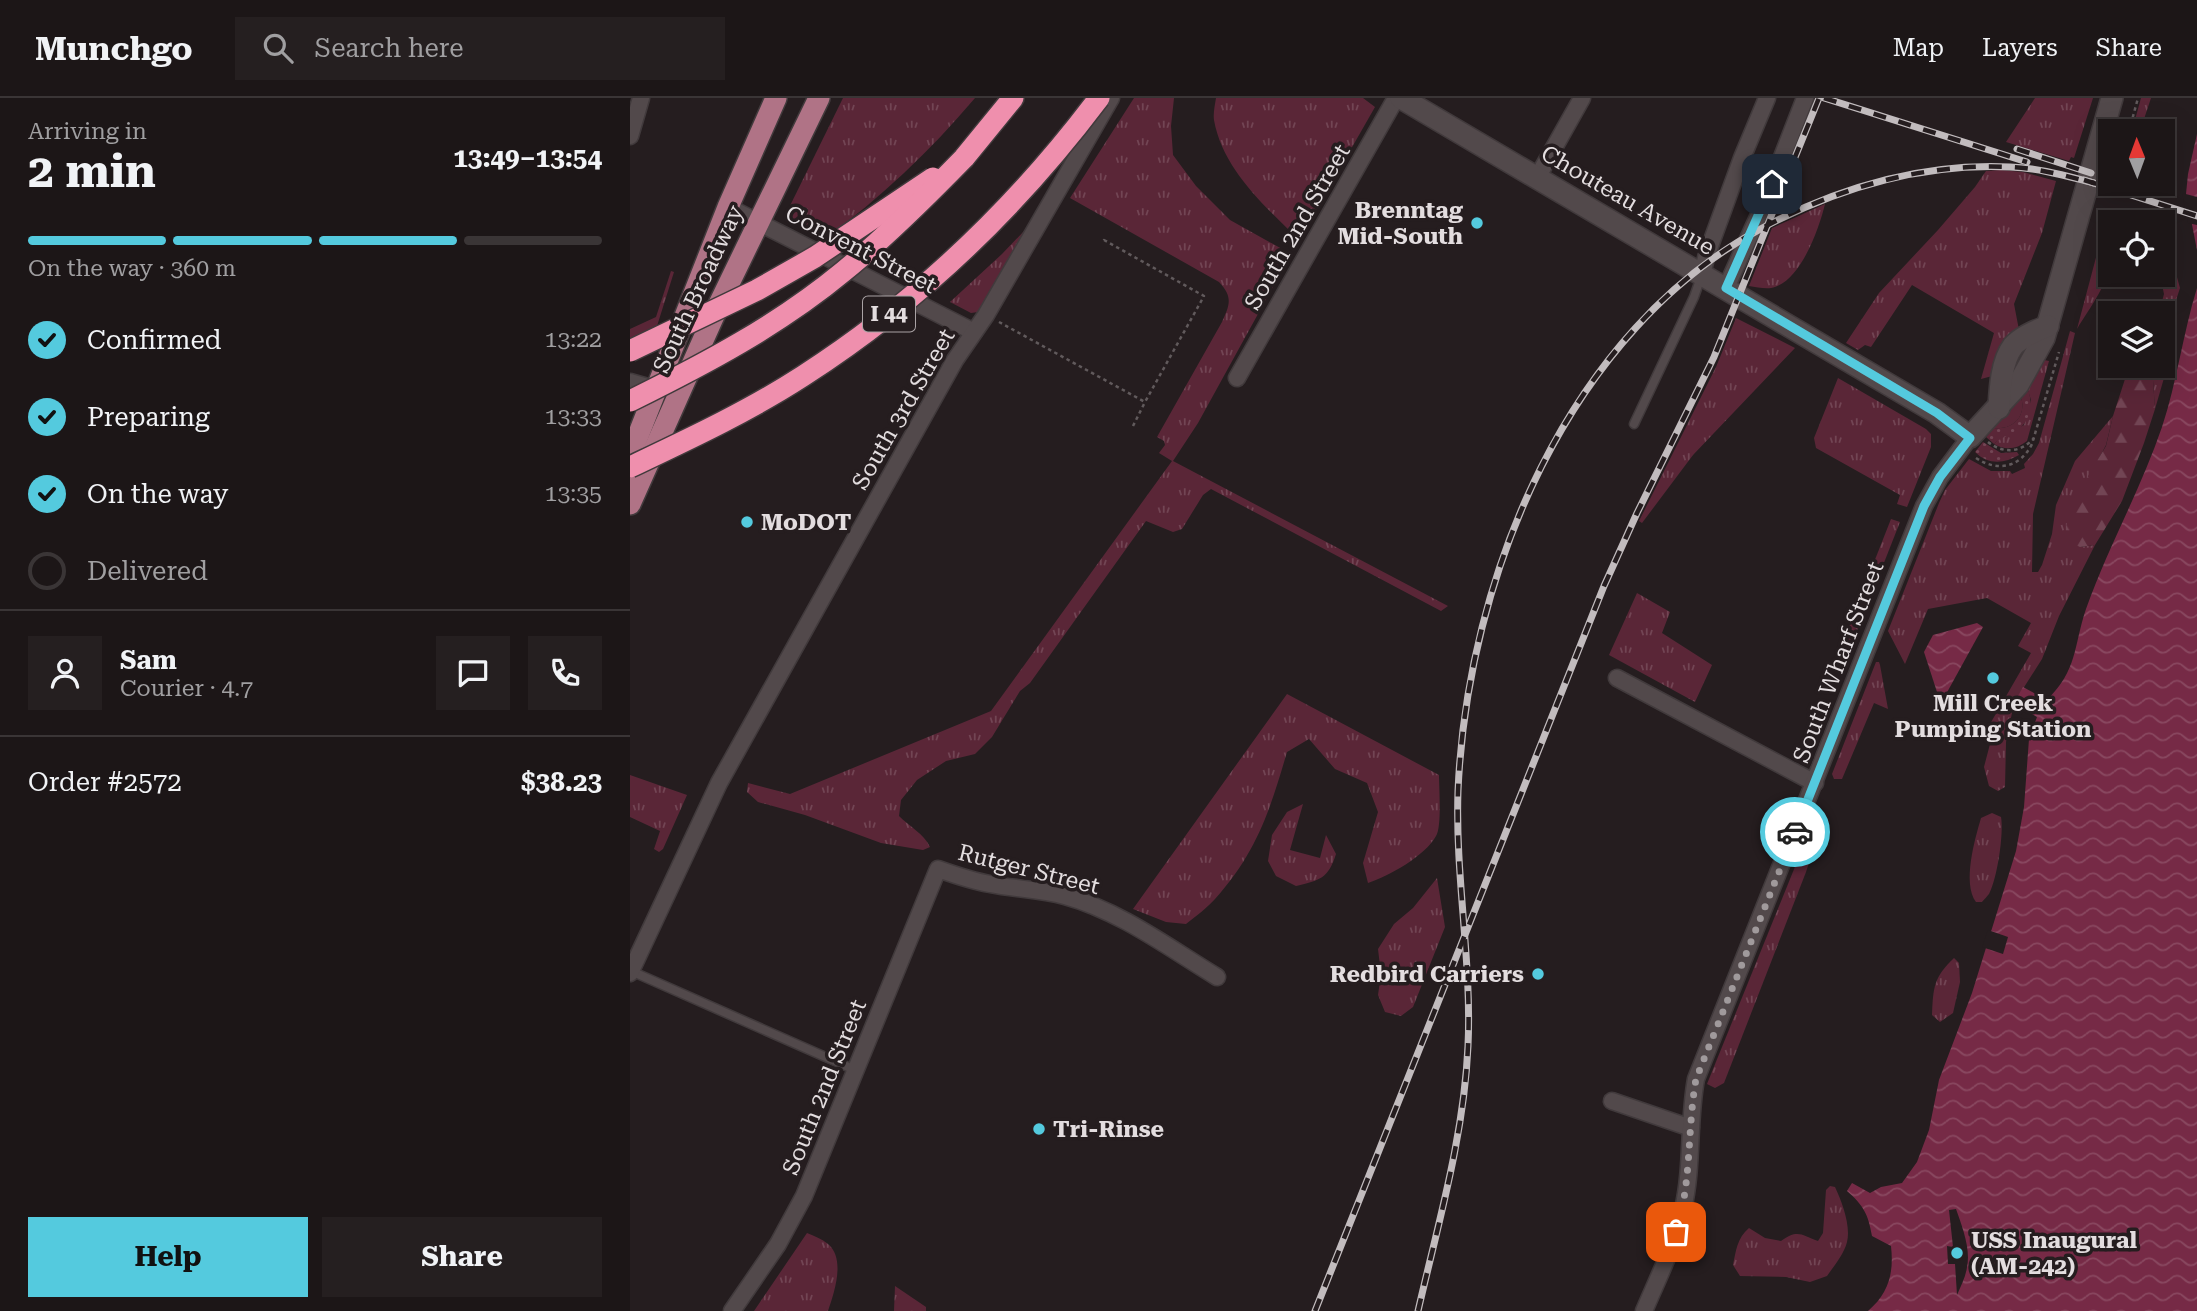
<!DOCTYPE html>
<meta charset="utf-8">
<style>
body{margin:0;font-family:"Roboto Serif",serif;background:#251f20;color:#f1f3f6;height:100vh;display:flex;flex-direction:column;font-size:26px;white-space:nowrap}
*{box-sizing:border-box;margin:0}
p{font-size:23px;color:#a09fa1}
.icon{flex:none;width:38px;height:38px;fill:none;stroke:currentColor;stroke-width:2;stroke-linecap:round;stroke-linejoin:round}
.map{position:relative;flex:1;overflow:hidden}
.side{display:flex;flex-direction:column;background:#1c1617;width:630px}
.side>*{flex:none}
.needle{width:46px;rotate:359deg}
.buttons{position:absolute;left:1468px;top:21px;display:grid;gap:14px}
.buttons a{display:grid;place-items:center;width:77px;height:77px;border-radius:0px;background:#1c1617;box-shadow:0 7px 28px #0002,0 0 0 2px #3a3536;font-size:35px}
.pin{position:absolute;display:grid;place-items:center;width:60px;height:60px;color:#fff;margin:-30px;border-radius:14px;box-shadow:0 4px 10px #0006}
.courier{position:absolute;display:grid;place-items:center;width:70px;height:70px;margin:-35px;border:5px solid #54cade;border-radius:50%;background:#fff;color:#222;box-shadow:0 2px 9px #0007}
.summary em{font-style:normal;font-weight:700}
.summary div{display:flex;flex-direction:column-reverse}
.summary{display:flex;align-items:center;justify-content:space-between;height:119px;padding:0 28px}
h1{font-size:46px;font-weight:700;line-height:52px}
.bar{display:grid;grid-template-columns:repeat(4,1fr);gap:10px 7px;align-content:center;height:84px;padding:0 28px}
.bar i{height:9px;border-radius:5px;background:#3a3536}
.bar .current{background:#54cade}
.bar p{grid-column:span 4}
.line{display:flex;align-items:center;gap:18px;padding:0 28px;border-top:2px solid #3a3536}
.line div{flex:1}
.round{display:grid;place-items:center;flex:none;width:74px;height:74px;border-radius:0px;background:#251f20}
ol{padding:0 28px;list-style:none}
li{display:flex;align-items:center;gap:21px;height:77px}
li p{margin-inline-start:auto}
li .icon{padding:7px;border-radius:50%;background:#54cade;color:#111;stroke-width:4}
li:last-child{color:#a09fa1}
li i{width:38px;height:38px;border:4px solid #3a3536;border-radius:50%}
.cta{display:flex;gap:14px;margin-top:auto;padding:14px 28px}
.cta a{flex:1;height:80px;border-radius:0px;background:#54cade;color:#111;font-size:28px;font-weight:700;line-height:80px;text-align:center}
.cta a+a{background:#251f20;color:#f1f3f6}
header{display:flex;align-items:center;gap:42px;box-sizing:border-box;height:98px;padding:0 35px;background:#1c1617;border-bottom:2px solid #3a3536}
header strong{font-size:33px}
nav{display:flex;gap:38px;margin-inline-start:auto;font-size:24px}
.search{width:490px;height:63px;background:#251f20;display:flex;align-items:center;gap:18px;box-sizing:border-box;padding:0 24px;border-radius:0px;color:#a09fa1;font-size:26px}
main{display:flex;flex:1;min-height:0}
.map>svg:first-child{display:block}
.grass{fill:url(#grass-tufts)}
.forest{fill:url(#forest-firs)}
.garden{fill:url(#garden-dots)}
.water{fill:url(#water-waves);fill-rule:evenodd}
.pier{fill:#251d1f}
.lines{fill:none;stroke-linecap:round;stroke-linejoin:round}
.lane-casing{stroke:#413a3c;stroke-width:11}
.street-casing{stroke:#413a3c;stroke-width:19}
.secondary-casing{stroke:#413a3c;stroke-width:24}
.primary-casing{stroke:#413a3c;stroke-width:24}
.highway-casing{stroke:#413a3c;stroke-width:24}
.path{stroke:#615a5c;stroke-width:2.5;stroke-dasharray:3.5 3.5;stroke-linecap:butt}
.lane{stroke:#52494b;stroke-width:8}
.street{stroke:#52494b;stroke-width:16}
.secondary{stroke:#52494b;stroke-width:21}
.primary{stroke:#b07386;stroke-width:21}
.highway{stroke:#ef8fad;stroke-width:21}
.rail-casing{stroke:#c2bcbe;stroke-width:7}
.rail{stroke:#251d1f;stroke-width:4.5;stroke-dasharray:13;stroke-linecap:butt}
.highway-bridge-casing{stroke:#413a3c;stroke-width:24;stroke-linecap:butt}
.highway-bridge{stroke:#ef8fad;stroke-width:21}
.done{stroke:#a09a9c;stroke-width:7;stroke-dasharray:0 12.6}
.route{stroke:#54cade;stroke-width:9}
.poi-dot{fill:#54cade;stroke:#251d1f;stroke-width:2.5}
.labels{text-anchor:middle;stroke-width:7;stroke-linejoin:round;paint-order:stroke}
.shield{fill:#251d1f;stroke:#aaa3a5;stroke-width:2}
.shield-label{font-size:21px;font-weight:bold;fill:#e3dddf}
.street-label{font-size:23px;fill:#e3dddf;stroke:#251d1f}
.poi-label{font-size:23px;font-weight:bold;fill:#e3dddf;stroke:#251d1f;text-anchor:start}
</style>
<header>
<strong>Munchgo</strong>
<div class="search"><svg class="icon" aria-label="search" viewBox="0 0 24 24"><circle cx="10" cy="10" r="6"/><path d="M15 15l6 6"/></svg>Search here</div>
<nav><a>Map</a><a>Layers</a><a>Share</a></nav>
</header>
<main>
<section class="side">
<div class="summary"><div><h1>2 min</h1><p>Arriving in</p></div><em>13:49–13:54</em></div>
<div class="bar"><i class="current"></i><i class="current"></i><i class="current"></i><i></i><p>On the way · 360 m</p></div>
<ol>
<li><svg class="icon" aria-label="check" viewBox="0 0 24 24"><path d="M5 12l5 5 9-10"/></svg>Confirmed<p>13:22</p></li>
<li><svg class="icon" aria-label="check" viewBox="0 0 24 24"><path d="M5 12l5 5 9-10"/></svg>Preparing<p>13:33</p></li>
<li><svg class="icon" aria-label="check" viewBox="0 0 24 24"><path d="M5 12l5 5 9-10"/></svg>On the way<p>13:35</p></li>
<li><i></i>Delivered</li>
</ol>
<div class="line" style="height:126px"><a class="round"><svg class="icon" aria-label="person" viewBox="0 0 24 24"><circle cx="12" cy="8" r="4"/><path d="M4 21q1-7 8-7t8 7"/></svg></a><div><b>Sam</b><p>Courier · 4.7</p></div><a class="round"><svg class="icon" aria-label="chat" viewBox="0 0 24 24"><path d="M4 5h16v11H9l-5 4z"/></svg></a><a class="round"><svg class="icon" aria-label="phone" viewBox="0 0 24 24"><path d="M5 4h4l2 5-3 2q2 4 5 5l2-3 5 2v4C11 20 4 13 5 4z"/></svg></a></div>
<div class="line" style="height:91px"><div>Order #2572</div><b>$38.23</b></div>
<div class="cta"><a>Help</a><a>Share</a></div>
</section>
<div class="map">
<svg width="1567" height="1213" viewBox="0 0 1567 1213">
<defs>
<pattern id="grass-tufts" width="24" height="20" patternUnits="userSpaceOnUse" patternTransform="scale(1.75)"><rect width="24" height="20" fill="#5a2637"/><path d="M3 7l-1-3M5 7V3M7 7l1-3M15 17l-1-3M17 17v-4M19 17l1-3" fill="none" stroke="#724554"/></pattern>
<pattern id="forest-firs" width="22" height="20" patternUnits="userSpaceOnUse" patternTransform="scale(1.75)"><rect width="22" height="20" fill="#5a2637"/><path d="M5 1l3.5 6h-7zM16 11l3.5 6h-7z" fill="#724554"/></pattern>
<pattern id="garden-dots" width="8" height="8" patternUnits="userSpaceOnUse" patternTransform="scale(1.75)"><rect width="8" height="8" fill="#5a2637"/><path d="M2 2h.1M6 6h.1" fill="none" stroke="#724554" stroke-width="1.8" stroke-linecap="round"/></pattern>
<pattern id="water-waves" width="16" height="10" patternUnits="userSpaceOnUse" patternTransform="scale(1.75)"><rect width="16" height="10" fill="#762a46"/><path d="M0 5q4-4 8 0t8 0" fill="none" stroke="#894860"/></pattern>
</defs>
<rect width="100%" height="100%" fill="#251d1f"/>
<g class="grass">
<path d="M213,0H345C300,53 251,100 194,141L154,120Z"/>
<path d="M504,0H544L541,28L543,57L566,88L600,122L661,156L568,325L543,363L818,508L811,513L581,391L573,397L552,431L543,434L516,423L400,585L390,593L362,639L345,656L316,663L287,682L271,702L269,718C279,728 294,736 300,749L293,752L251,745L175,717L128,704L117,694L118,685L160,696L361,613L542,363L529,355L535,347L534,343L527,339L592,224C600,206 603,199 589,184L440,100Z"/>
<path d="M586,0H733L745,9L669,142C635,108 593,72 584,22C583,15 585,7 586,0Z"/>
<polygon points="1405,0 1463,0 1444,60 1441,59 1439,63 1376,44"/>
<polygon points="1511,0 1521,0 1510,33 1502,33"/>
<polygon points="1370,72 1393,74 1426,83 1412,135 1384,206 1389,232 1366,277 1351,281 1364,235 1282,187 1241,249 1235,247 1228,252 1216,245 1249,195 1308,132 1345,89 1356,73"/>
<path d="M1195,106C1189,131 1170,185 1141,190C1135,191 1126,189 1119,188L1142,130Z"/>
<polygon points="395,132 348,214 341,215 320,204 372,156"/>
<path d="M1468,152L1480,157C1481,184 1460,209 1447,231Z"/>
<polygon points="1535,166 1545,172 1550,190 1533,242 1533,215 1529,215 1534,196 1530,177 1533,177 1533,167"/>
<polygon points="41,173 44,174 27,228 0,241 0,231 26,219"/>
<polygon points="1106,220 1165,250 1063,357 1012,425 1009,423 1086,269"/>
<polygon points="1440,233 1445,235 1403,416 1402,474 1408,474 1412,467 1422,436 1426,407 1445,363 1483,318 1476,347 1467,364 1450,449 1465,447 1429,518 1412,561 1384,605 1376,644 1375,689 1368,693 1359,688 1354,669 1360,646 1360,626 1401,555 1388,548 1401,525 1357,500 1298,511 1275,566 1258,533 1309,405 1315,392 1339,361 1361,373 1380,373 1382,376 1395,370 1394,366 1403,356 1409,345"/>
<polygon points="1533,256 1534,280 1525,311 1522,268 1533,268"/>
<path d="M1414,262L1419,263L1397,343C1387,351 1376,353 1364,346L1369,341L1394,327L1401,302L1397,289Z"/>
<polygon points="1208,280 1296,331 1301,336 1301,349 1277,409 1267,406 1270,397 1186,350 1184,340"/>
<path d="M1390,296C1398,316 1385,332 1364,330Z"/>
<polygon points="1261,421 1270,424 1246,485 1237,482"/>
<polygon points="1234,490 1243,493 1212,572 1204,568"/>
<polygon points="1007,495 1040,514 1032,535 1082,567 1065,604 979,557"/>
<polygon points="1246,564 1249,564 1250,567 1258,611 1244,605 1212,681 1204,681 1202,676"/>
<path d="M657,596L809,677C809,690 812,728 806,738C795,758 759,778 738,785L733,765L748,714L737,685L705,671L679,641L657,654C640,712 627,754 585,801C577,810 566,818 556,826L536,824L503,811Z"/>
<polygon points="0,677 57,697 33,751 29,754 24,751 30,733 0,719"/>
<path d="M673,706L660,752L690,760L696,737L706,756C698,781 690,782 666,788L646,778L638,763L642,737L657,714Z"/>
<path d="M1362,715L1371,719C1374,736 1367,781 1359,796C1359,796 1353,803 1352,804H1346C1332,785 1345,741 1351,720Z"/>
<polygon points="1186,717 1191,720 1191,728 1176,774 1094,985 1085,990 1077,986"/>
<polygon points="807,780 815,829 783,909 771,918 755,914 748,897 751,876 748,851 764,826 783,810"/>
<path d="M1324,860L1329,865L1330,884L1323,915L1310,924L1302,917C1303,889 1304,879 1324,860Z"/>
<path d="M1200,1088L1205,1089C1212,1104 1221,1128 1217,1144C1214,1156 1204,1168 1197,1178L1180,1184L1156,1179L1110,1178L1103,1167C1106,1153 1107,1140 1119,1130L1135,1140L1151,1143C1168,1131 1171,1137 1188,1143L1193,1135L1196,1092Z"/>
<path d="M177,1135C184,1138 192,1141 198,1146C216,1161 204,1195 198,1213H124Z"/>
<polygon points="265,1188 296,1209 296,1213 264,1213"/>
</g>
<polygon class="forest" points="1497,268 1522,268 1525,311 1514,345 1492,403 1465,447 1450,449 1440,444 1436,428 1446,398 1476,348 1483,318 1496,278"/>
<g class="garden">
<path d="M1397,289C1403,302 1402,321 1389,331C1381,337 1371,339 1364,346L1356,339L1364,330C1385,332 1398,316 1390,296Z"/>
<path d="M1353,344L1371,355L1387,354L1389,357C1374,366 1358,367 1345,354Z"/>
</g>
<g class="water">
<polygon points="1567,36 1567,152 1556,96 1558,76"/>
<path d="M1567,190V1213H1238C1259,1195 1264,1175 1261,1148L1242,1138C1238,1116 1234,1108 1217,1093L1222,1085L1240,1095L1251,1089L1272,1085L1287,1064L1299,1032L1309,982L1342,895L1386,753L1394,709L1399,641L1407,619L1384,605L1393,589L1417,602C1448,571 1443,550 1456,511C1478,449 1511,391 1532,329C1547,284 1553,235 1567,190ZM1326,1111C1332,1128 1341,1151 1337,1169C1336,1178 1331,1188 1327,1197L1325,1166H1318L1317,1148L1323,1149L1319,1112Z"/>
<polygon points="1347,525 1353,529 1315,598 1307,594 1294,554 1303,537"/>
</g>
<g class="pier">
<polygon points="1552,95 1567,99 1567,127 1558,125"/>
<polygon points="1358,832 1378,839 1373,856 1352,849"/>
</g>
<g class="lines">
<defs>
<g id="lane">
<polyline points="1004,326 1064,199 1071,179"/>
<polyline points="1,873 225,972"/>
</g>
<g id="street">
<polyline points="0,38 11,0"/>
<polyline points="907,80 952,0"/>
<polyline points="98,109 344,234"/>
<polyline points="1072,176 1077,156 1112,60 1137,0"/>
<polyline points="1096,190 1133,108 1175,0"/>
<polyline points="607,280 766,0"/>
<polyline points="0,284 28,292"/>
<polyline points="987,580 1185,685"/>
<polyline points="0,875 89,685 325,262 356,217 481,0"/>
<polyline points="982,1003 1061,1030"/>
<path d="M102,1213L148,1146L174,1098L308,771C325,777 342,783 360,786C384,791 410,791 435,798C490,813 539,850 587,879"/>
<path d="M1014,1213C1028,1180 1045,1146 1053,1111C1063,1068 1058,1024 1066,981L1294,408L1310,379L1340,339"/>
</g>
<g id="secondary">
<polyline points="771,0 1307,315 1340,339 1388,287 1414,240 1482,0"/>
<path d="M1369,310C1370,291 1371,264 1383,248C1392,238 1406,233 1418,228"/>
</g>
<g id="primary">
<polyline points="0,358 98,109 146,0"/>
<polyline points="0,406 90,204 189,0"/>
</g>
<polyline id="highway" points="334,60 383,0"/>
</defs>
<use href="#lane" class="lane-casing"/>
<use href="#street" class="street-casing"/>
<use href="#secondary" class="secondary-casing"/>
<use href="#primary" class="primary-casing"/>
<use href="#highway" class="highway-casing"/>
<g class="path">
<polyline points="1499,33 1508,0"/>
<polyline points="1474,99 1480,84"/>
<polyline points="369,224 515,304 574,198 474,142 474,144"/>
<polyline points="503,328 515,304"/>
<path d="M1358,344C1373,356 1391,355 1404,340"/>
<path d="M1346,360C1367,374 1390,370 1402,346L1429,254"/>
</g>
<use href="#lane" class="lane"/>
<use href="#street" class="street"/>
<use href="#secondary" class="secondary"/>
<use href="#primary" class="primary"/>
<use href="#highway" class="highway"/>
<defs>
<g id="rail">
<polyline points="1194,0 1397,64"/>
<polyline points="1387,51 1461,75"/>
<polyline points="1454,82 1567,118"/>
<polyline points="685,1213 974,488 1007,415 1084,259 1189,0"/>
<path d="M788,1213C808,1126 834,1038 838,948C842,863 825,779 828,693C837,480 938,231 1136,128C1211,89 1295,65 1380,69C1409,70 1436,78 1464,85"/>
</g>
</defs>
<use href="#rail" class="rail-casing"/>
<use href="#rail" class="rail"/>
<defs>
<g id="highway-bridge">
<polyline points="0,253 127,192 185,159 303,80"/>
<path d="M0,303C75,266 149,227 214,173C257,138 296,99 334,60"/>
<path d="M0,369C59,341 119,313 173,278C288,204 387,109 469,0"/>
</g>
</defs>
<use href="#highway-bridge" class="highway-bridge-casing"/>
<use href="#highway-bridge" class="highway-bridge"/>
</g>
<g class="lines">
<path class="done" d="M1046,1134C1062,1084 1057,1032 1066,981L1165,734"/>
<polyline class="route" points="1142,86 1096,190 1307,315 1340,340 1310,379 1294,408 1165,734"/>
</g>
<g class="poi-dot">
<circle cx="847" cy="125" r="7"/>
<circle cx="117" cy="424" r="7"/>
<circle cx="1363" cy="580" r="7"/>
<circle cx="908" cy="876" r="7"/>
<circle cx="409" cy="1031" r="7"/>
<circle cx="1327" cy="1155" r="7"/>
</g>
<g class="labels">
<rect class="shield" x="233" y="198.5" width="52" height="35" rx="5"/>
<g class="shield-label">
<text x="259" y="223">I 44</text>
</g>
<g class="street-label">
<text transform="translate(998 102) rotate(30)" y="8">Chouteau Avenue</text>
<text transform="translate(667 129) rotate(-60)" y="8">South 2nd Street</text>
<text transform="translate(231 151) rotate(27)" y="8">Convent Street</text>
<text transform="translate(68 191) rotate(-65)" y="8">South Broadway</text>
<text transform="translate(273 311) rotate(-60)" y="8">South 3rd Street</text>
<text transform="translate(1208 564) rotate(-69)" y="8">South Wharf Street</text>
<text transform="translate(399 771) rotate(14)" y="8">Rutger Street</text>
<text transform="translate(194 989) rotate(-68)" y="8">South 2nd Street</text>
</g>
<g class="poi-label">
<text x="833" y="120" text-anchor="end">Brenntag<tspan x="833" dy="26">Mid-South</tspan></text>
<text x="131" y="432">MoDOT</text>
<text x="1363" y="613" text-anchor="middle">Mill Creek<tspan x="1363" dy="26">Pumping Station</tspan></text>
<text x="894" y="884" text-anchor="end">Redbird Carriers</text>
<text x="423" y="1039">Tri-Rinse</text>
<text x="1341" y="1150">USS Inaugural<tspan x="1341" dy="26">(AM-242)</tspan></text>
</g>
</g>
</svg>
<div class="buttons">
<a><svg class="needle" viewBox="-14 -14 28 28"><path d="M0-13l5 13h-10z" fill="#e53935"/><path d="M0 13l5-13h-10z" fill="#a09fa1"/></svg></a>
<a><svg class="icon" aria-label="locate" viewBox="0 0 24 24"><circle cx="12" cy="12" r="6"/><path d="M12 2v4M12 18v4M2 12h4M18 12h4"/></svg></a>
<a><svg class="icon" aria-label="layers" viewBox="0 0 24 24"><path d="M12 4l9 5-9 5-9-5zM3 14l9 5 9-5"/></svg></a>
</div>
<div class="pin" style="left:1046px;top:1134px;background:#ea580c"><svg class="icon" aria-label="bag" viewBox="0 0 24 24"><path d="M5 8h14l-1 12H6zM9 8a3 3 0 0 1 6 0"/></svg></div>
<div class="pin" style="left:1142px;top:86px;background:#1f2937"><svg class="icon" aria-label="home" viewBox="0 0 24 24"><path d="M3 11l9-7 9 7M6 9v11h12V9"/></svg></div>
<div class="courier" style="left:1165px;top:734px"><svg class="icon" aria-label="car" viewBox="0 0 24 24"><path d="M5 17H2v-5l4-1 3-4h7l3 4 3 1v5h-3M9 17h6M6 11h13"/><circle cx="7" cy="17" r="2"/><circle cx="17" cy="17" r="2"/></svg></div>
</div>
</main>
